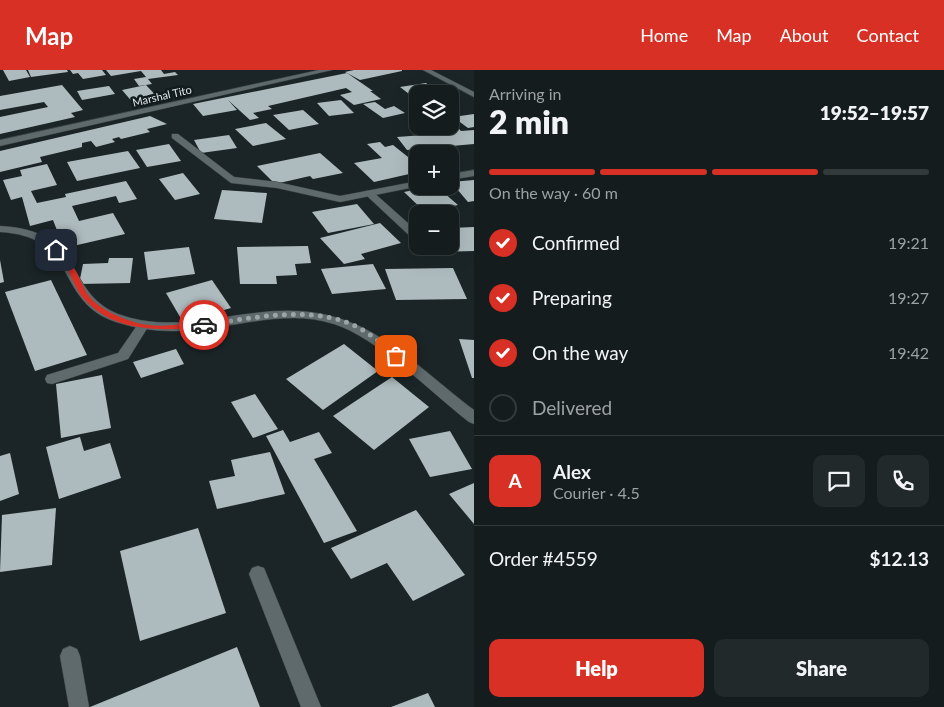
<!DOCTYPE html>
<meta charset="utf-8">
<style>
body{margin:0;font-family:Lato,sans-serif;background:#21292a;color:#f1f3f6;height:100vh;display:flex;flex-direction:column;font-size:19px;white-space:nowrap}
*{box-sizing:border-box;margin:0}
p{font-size:16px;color:#9da1a4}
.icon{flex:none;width:28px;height:28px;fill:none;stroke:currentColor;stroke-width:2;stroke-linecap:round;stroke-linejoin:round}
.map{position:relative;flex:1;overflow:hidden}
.sheet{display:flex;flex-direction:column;background:#141c1d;width:470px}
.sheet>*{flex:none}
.tools{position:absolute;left:409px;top:15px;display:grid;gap:10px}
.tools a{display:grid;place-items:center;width:50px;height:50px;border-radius:10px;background:#141c1d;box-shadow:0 5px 20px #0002,0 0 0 1px #333a3b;font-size:25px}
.pin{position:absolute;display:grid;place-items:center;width:42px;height:42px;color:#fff;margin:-21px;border-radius:10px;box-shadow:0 2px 8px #0006}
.courier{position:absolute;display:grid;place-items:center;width:50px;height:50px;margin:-25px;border:4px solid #d93025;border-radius:50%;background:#fff;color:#222;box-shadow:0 1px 6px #0007}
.headline em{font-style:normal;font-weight:800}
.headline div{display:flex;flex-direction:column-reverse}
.headline{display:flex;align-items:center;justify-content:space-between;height:85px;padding:0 15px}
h1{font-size:32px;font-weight:800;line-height:38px}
.bar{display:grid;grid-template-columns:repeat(4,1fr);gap:8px 5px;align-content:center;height:60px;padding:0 15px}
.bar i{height:6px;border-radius:4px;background:#333a3b}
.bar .current{background:#d93025}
.bar p{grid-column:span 4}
.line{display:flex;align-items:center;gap:12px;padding:0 15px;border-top:1px solid #333a3b}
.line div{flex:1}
.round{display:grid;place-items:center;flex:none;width:52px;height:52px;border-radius:10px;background:#21292a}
ol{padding:0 15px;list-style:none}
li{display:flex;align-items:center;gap:15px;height:55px}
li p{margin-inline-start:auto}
li .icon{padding:5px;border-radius:50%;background:#d93025;color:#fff;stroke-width:4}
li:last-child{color:#9da1a4}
li i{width:28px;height:28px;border:2px solid #333a3b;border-radius:50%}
.action{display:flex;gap:10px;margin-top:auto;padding:10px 15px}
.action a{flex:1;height:58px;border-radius:10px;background:#d93025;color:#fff;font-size:20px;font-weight:800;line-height:58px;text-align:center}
.action a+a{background:#21292a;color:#f1f3f6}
header{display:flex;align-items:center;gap:30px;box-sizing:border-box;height:70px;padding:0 25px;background:#d93025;color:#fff}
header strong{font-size:24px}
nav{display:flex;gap:28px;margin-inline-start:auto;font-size:18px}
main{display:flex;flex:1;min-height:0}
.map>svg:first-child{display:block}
.building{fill:#aebbbe}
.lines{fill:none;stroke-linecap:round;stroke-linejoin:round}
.service-casing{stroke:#3a4344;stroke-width:1}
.minor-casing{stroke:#3a4344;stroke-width:1}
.tertiary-casing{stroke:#3a4344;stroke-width:1}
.service{fill:#5e6a6c;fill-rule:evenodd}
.minor{fill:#5e6a6c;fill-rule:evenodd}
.tertiary{fill:#5e6a6c;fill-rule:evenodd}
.route{fill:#d93025}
.done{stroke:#9ca4a6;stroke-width:5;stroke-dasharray:0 9}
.labels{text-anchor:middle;stroke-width:5;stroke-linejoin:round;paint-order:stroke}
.far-street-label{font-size:11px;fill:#e2e9ea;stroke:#121b1e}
</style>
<header>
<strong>Map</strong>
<nav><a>Home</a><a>Map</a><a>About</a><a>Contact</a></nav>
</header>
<main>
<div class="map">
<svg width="474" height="637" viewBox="0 0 474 637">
<rect width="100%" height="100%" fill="#1b2527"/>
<g class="building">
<polygon points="3,0 26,0 30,7 9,11"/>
<polygon points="28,0 67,0 68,2 31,7"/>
<polygon points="70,0 102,0 106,5 83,9 78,3 73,4"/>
<polygon points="106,0 161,0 164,4 175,2 178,5 148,9 152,14 139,16 134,9 146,7 141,1 111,6"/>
<polygon points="354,0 402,0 402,1 360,10 345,2"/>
<polygon points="347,3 373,21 370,21 381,29 354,35 340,25 352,22 346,18 268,36 272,39 253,43 259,48 250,50 228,30 237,40 203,46 193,34"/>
<polygon points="426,13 440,24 418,24 418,31 400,17"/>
<polygon points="62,15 83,40 71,43 75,47 0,64 0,47 48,37 44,32 0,40 0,26"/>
<polygon points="146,15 160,30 135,35 122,20"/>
<polygon points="109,16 115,24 82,30 77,21"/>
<polygon points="341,30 354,43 329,46 317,33"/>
<polygon points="375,32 385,39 394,36 405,43 383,48 363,34"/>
<polygon points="303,40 319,54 289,60 273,45"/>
<polygon points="474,44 474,57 468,58 453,47"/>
<polygon points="408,45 418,45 418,56 450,56 450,49 461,61 474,60 474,74 407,80 397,67 437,64 432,58 420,59"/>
<polygon points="150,46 167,54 147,59 150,62 121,69 119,67 112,69 115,72 96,77 91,71 82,73 82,77 40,87 42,92 0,102 0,81"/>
<polygon points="266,53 286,69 253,76 235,59"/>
<polygon points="229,65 237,78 201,83 194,70"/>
<polygon points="380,72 385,77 393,75 418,95 418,102 374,112 354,93 382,88 367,74"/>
<polygon points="169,74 181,91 147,97 136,80"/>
<polygon points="128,81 140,98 77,111 67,92"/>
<polygon points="320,83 343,103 313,109 310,106 275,114 257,96"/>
<polygon points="47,94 57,115 31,121 37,133 66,127 65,124 126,111 137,129 119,133 116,126 72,136 79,151 113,143 125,164 73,176 66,161 58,163 53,150 30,156 22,127 11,130 3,110 22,106 20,100"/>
<polygon points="183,103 200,124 175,130 159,109"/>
<polygon points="474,110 474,131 468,132 451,112"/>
<polygon points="433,116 436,116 458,135 425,142 404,122"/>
<polygon points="222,120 267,123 262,153 214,149"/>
<polygon points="357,134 374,154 328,163 312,142"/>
<polygon points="380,153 401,173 361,184 365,189 344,194 320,168"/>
<polygon points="474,157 474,181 438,182 435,176 450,176 450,158"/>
<polygon points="308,176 311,193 295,194 297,205 276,206 277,214 240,214 237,177"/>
<polygon points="189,177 195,204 148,210 144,182"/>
<polygon points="109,188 133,188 130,213 79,214 83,194 108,193"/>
<polygon points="0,190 4,212 0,213"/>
<polygon points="373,194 386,219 332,224 321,199"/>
<polygon points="453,198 467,229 396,230 385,199"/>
<polygon points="51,210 87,285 35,301 5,222"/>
<polygon points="212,210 231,238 183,252 166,223"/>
<polygon points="459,269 474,270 474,308 472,308"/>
<polygon points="344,274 378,301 323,340 286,309"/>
<polygon points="176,279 184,294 141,308 133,292"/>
<polygon points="102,305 111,358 61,368 56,314"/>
<polygon points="392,307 429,337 374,380 333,346"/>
<polygon points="255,324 278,359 253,368 231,332"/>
<polygon points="283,360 290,372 319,362 332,383 314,389 357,461 324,473 266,366"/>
<polygon points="450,361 472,399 430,407 409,369"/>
<polygon points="80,367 84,381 110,373 121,408 59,429 46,377"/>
<polygon points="270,382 285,424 217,439 209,411 235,406 231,390"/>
<polygon points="10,383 19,424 0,431 0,386"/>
<polygon points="474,413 474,454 449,424"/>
<polygon points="56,438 52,495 0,502 2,445"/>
<polygon points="416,440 465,505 413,531 387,493 351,509 331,478"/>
<polygon points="198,458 226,543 140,571 120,481"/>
<polygon points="237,577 260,637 90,637"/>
<polygon points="428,623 435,637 391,637"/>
</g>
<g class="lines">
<defs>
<g id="service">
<polygon points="366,121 372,121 418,162 418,170 413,169 366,125"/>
<polygon points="142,253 148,257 128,289 52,314 47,313 45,309 47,305 118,283 138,254"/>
</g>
<g id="minor">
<polygon points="423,0 431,0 474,22 474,27"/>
<polygon points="172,64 178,64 234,107 277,112 340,126 418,111 418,116 420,116 340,132 277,118 231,113 172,68"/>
<polygon points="474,100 474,106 450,110 450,104"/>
<path d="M0,156C89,160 62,227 124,246C168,260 211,248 255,243C360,229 398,282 474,340V354L469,352C433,324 376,267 334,254C280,237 227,262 172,261C153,261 135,258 116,252C54,232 80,166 0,162Z"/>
<polygon points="258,496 264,498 321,637 301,637 249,504 252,498"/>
<polygon points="70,576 77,579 80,586 89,637 69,637 60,586 63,579"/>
</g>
<polygon id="tertiary" points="319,0 332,0 0,76 0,70"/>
</defs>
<use href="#service" class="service-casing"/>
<use href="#minor" class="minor-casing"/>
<use href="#tertiary" class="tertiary-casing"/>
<use href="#service" class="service"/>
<use href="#minor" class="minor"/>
<use href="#tertiary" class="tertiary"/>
</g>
<path class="route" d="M56,179C71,186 79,208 86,222C96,239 124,250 142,254C161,258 184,254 204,252L207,255L204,257C162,261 115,263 84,229C75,219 71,204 63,192C60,188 56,184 53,180Z"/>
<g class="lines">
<path class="done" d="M204,255C255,248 319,232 366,262C377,269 386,278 396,286"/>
</g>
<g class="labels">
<g class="far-street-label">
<text transform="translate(162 26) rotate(-13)" y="4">Marshal Tito</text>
</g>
</g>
</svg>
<div class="tools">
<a><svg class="icon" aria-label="layers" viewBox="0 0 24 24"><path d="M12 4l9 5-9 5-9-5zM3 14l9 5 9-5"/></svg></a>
<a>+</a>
<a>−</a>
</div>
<div class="pin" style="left:396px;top:286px;background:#ea580c"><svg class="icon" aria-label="bag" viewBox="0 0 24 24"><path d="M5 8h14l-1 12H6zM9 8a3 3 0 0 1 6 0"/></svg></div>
<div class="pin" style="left:56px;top:180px;background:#1f2937"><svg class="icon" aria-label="home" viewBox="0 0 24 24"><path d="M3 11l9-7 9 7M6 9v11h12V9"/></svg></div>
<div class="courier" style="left:204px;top:255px"><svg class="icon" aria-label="car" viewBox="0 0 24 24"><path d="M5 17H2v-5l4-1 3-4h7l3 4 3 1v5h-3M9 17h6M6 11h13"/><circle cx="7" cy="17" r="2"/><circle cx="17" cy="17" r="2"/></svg></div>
</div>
<section class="sheet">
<div class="headline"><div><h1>2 min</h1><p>Arriving in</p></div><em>19:52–19:57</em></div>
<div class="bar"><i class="current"></i><i class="current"></i><i class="current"></i><i></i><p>On the way · 60 m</p></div>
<ol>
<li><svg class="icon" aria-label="check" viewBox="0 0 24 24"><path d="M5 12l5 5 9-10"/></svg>Confirmed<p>19:21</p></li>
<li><svg class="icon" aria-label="check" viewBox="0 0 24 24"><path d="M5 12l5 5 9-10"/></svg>Preparing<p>19:27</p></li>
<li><svg class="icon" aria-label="check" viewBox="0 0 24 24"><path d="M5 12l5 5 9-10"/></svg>On the way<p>19:42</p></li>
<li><i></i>Delivered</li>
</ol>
<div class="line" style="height:90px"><b class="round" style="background:#d93025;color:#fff">A</b><div><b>Alex</b><p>Courier · 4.5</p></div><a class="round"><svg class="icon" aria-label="chat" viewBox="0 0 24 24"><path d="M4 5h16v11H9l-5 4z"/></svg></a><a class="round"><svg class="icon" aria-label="phone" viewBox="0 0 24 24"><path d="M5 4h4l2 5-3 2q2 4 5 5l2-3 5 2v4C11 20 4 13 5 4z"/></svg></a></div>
<div class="line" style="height:65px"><div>Order #4559</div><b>$12.13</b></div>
<div class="action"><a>Help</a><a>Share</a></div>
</section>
</main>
